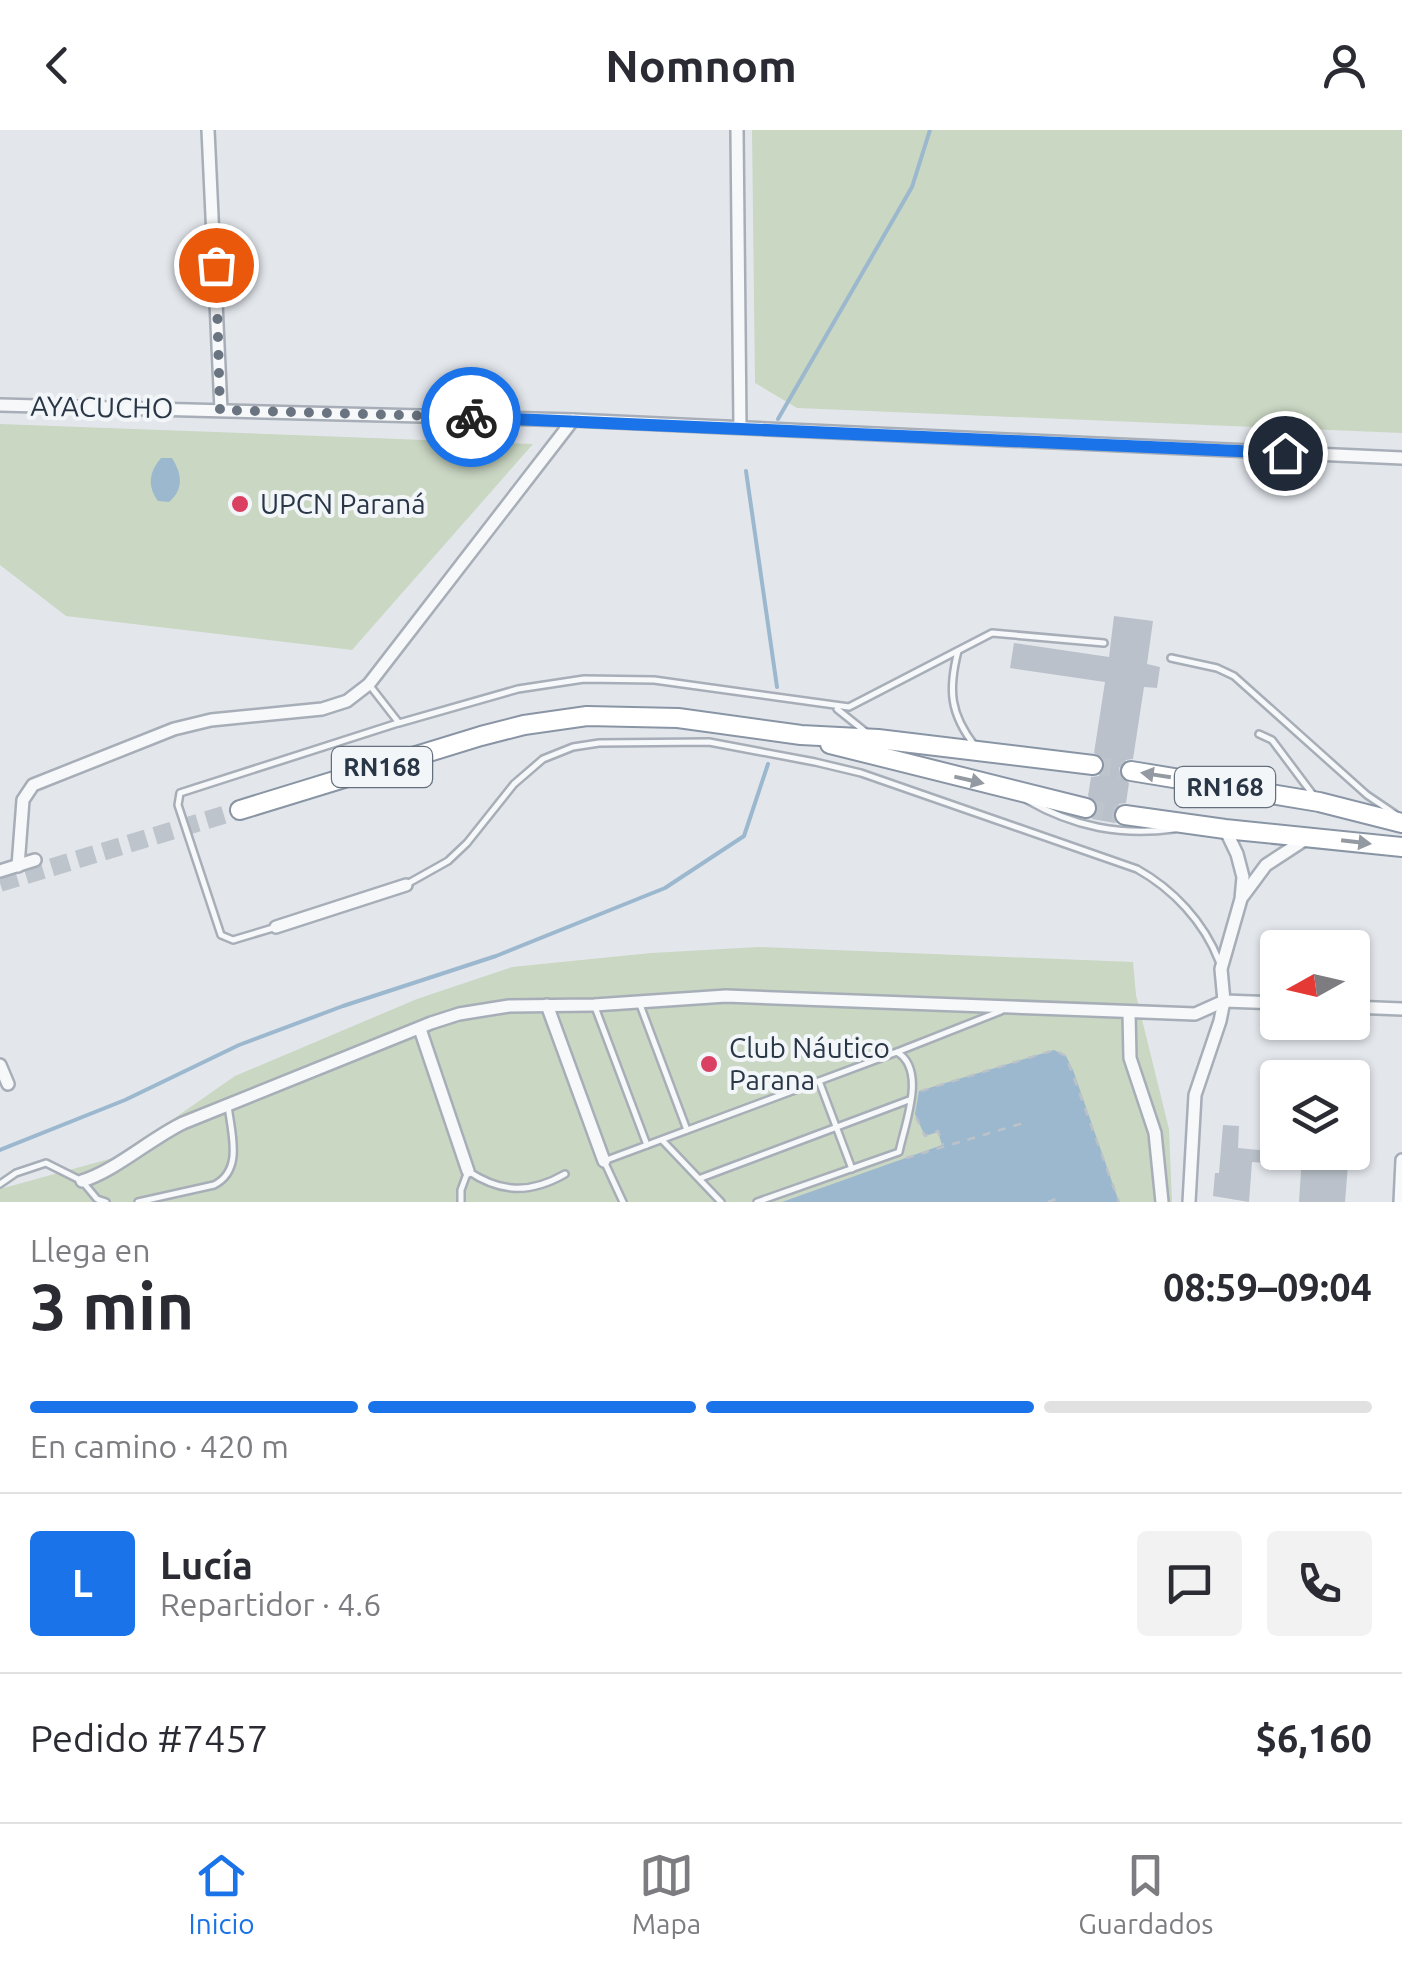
<!DOCTYPE html>
<html lang="es">
<meta charset="utf-8">
<style>
body{margin:0;font-family:Ubuntu,sans-serif;background:#f2f2f3;color:#2b2b33;height:100vh;display:flex;flex-direction:column;font-size:38px;white-space:nowrap}
*{box-sizing:border-box;margin:0}
p{font-size:32px;color:#7c7c81}
.icon{flex:none;width:55px;height:55px;fill:none;stroke:currentColor;stroke-width:2;stroke-linecap:round;stroke-linejoin:round}
.map{position:relative;height:1072px;overflow:hidden}
.details{display:flex;flex-direction:column;background:#fff;flex:1}
.details>*{flex:none}
.needle{width:65px;rotate:262deg}
.tools{position:absolute;left:1260px;top:800px;display:grid;gap:20px}
.tools a{display:grid;place-items:center;width:110px;height:110px;border-radius:10px;background:#fff;box-shadow:0 2px 8px #0004;font-size:50px}
.pin{position:absolute;display:grid;place-items:center;width:85px;height:85px;color:#fff;margin:-42px;border:5px solid #fff;border-radius:50%;box-shadow:0 2px 10px #0007}
.courier{position:absolute;display:grid;place-items:center;width:100px;height:100px;margin:-50px;border:8px solid #1a73e8;border-radius:50%;background:#fff;color:#222;box-shadow:0 2px 12px #0007}
.overview em{font-style:normal;font-weight:700}
.overview div{display:flex;flex-direction:column-reverse}
.overview{display:flex;align-items:center;justify-content:space-between;height:170px;padding:0 30px}
h1{font-size:65px;font-weight:700;line-height:75px}
.bar{display:grid;grid-template-columns:repeat(4,1fr);gap:15px 10px;align-content:center;height:120px;padding:0 30px}
.bar i{height:12px;border-radius:8px;background:#e1e1e2}
.bar .on{background:#1a73e8}
.bar p{grid-column:span 4}
.line{display:flex;align-items:center;gap:25px;padding:0 30px;border-top:2px solid #e1e1e2}
.line div{flex:1}
.round{display:grid;place-items:center;flex:none;width:105px;height:105px;border-radius:10px;background:#f2f2f3}
header{display:flex;justify-content:space-between;align-items:center;height:130px;padding:0 30px;background:#fff;font-size:45px;font-weight:700}
.tabs{display:flex;justify-content:space-around;align-items:center;height:140px;border-top:2px solid #e1e1e2;background:#fff;font-size:28px;color:#7c7c81}
.tabs a{display:grid;justify-items:center;gap:5px}
.tabs .on{color:#1a73e8}
.map>svg:first-child{display:block}
.green{fill:#cad7c3}
.water{fill:#9cb8ce}
.lines{fill:none;stroke-linecap:round;stroke-linejoin:round}
.stream{stroke:#9cb8ce;stroke-width:4}
.building{fill:#bac1ca}
.trunk-tunnel{stroke:#bec4cb;stroke-width:18;stroke-dasharray:18 9;stroke-linecap:butt}
.service-casing{stroke:#a7aeb7;stroke-width:10}
.minor-casing{stroke:#a7aeb7;stroke-width:16}
.trunk-casing{stroke:#8995a4;stroke-width:22}
.path{stroke:#bdc2c8;stroke-width:2.5;stroke-dasharray:8 8;stroke-linecap:butt}
.service{stroke:#f6f8fa;stroke-width:5}
.minor{stroke:#f6f8fa;stroke-width:11}
.trunk{stroke:#fff;stroke-width:18}
.oneway{fill:#949aa2}
.done{stroke:#6a7480;stroke-width:10;stroke-dasharray:0 18}
.route{stroke:#1a73e8;stroke-width:12}
.poi-dot{fill:#d94062;stroke:#f3f6f9;stroke-width:4}
.labels{text-anchor:middle;stroke-width:8;stroke-linejoin:round;paint-order:stroke}
.shield{fill:#f3f6f9;stroke:#66707c;stroke-width:2.5}
.shield-label{font-size:25px;font-weight:bold;fill:#293646}
.street-label{font-size:28px;fill:#293646;stroke:#f3f6f9}
.poi-label{font-size:28px;fill:#293646;stroke:#f3f6f9;text-anchor:start}
</style>
<header><svg class="icon" aria-label="back" viewBox="0 0 24 24"><path d="M15 5l-7 7 7 7"/></svg>Nomnom<svg class="icon" aria-label="person" viewBox="0 0 24 24"><circle cx="12" cy="8" r="4"/><path d="M4 21q1-7 8-7t8 7"/></svg></header>
<div class="map">
<svg width="1402" height="1072" viewBox="0 0 1402 1072">
<rect width="100%" height="100%" fill="#e3e7ec"/>
<g class="green">
<polygon points="752,0 1402,0 1402,303 797,278 755,253"/>
<polygon points="0,294 533,314 352,520 66,486 0,435"/>
<polygon points="759,817 1133,832 1136,865 1169,999 1172,1072 0,1072 0,1059 120,1026 235,946 417,869 512,837 651,823"/>
</g>
<g class="water">
<path d="M161,328H172C182,344 184,359 169,372L158,371C147,356 149,342 161,328Z"/>
<polygon points="1054,920 1066,926 1073,940 1119,1072 782,1072 942,1015 938,1002 925,1006 915,984 919,961"/>
</g>
<g class="lines">
<g class="stream">
<polyline points="778,289 912,57 930,0"/>
<polyline points="746,341 777,557"/>
<polyline points="0,1020 125,970 239,915 343,876 496,826 665,758 744,706 768,634"/>
</g>
</g>
<g class="building">
<polygon points="1114,486 1153,491 1147,534 1160,537 1157,558 1144,557 1133,629 1126,630 1119,638 1120,646 1129,653 1126,673 1119,674 1113,682 1115,693 1092,689 1098,676 1088,666 1091,647 1099,646 1105,637 1104,629 1094,623 1105,552 1010,538 1014,513 1109,527"/>
<polygon points="1223,995 1239,996 1238,1018 1281,1022 1280,1034 1252,1032 1249,1072 1213,1066 1215,1043 1219,1043"/>
<polygon points="1335,1022 1349,1022 1345,1072 1299,1072 1302,1025 1334,1027"/>
</g>
<g class="lines">
<g class="trunk-tunnel">
<polyline points="1093,635 1131,641"/>
<polyline points="1086,678 1125,685"/>
<polyline points="0,753 240,680"/>
</g>
<defs>
<g id="service">
<path d="M958,521C948,560 950,584 975,616"/>
<polyline points="1171,528 1217,538 1234,546 1367,665 1395,684"/>
<polyline points="371,557 399,593 518,559 584,549 654,550 849,577 992,503 1104,513"/>
<polyline points="837,579 867,603"/>
<polyline points="1259,604 1272,610 1314,666"/>
<path d="M1027,670C1074,697 1121,706 1174,699"/>
<path d="M407,754L448,731L467,713L514,654L543,629L573,617L599,613L709,612L815,632L861,643L1137,739C1173,759 1204,792 1219,831"/>
<polyline points="273,798 233,810 221,805 178,675 180,663 398,593"/>
<polyline points="639,872 687,1000"/>
<polyline points="595,877 647,1015"/>
<polyline points="897,922 1001,881"/>
<polyline points="819,951 852,1039"/>
<polyline points="662,1010 721,1072"/>
<polyline points="701,1048 909,970"/>
<polyline points="0,1054 16,1043 46,1033 82,1051 97,1069 106,1072"/>
<path d="M138,1072L214,1055C244,1040 231,1003 228,975"/>
<path d="M461,1072V1060L468,1041C501,1063 530,1064 565,1044"/>
<path d="M623,1072L604,1031L897,922C927,940 905,993 899,1022L757,1072"/>
</g>
<g id="minor">
<polyline points="208,0 221,280"/>
<polyline points="737,0 740,297"/>
<polyline points="0,275 573,290 1402,328"/>
<polyline points="18,736 23,670 33,655 174,599 211,590 322,579 347,571 369,554 573,290"/>
<polyline points="0,741 35,730"/>
<polyline points="1243,766 1266,735 1309,707"/>
<polyline points="276,797 406,755"/>
<polyline points="547,875 604,1031"/>
<polyline points="1352,877 1402,879"/>
<polyline points="1129,883 1130,928 1155,1003 1162,1072"/>
<polyline points="420,899 468,1041"/>
<polyline points="0,935 8,954"/>
<path d="M82,1051C115,1041 150,1009 183,993L431,893L459,884L509,876L594,875L726,866L1195,884L1224,871L1278,873"/>
<polyline points="1189,1072 1195,965 1220,891 1224,871 1221,839 1241,769 1243,747 1237,724 1225,699"/>
<polyline points="1400,1072 1402,1030"/>
</g>
<g id="trunk">
<polyline points="830,614 1086,678"/>
<polyline points="1131,641 1319,672 1402,693"/>
<polyline points="240,680 481,606 524,595 587,586 678,588 801,605 878,609 1093,635"/>
<polyline points="1125,685 1225,699 1402,717"/>
</g>
</defs>
<use href="#service" class="service-casing"/>
<use href="#minor" class="minor-casing"/>
<use href="#trunk" class="trunk-casing"/>
<g class="path">
<polyline points="921,961 1054,920 1066,926 1119,1072"/>
<polyline points="916,987 925,1006 938,1001 943,1015"/>
<polyline points="906,1028 1027,992"/>
<polyline points="1048,1072 1061,1067"/>
</g>
<use href="#service" class="service"/>
<use href="#minor" class="minor"/>
<use href="#trunk" class="trunk"/>
</g>
<defs><path id="oneway-solid" d="M-6-.8H1V-3.2L6.5 0L1 3.2V.8H-6Z" transform="scale(2.5)"/></defs>
<g class="oneway">
<use href="#oneway-solid" transform="translate(1156 645) rotate(-171)"/>
<use href="#oneway-solid" transform="translate(969 650) rotate(13)"/>
<use href="#oneway-solid" transform="translate(1356 712) rotate(7)"/>
</g>
<g class="lines">
<polyline class="done" points="216,135 220,280 471,287"/>
<polyline class="route" points="471,287 1285,323"/>
</g>
<g class="poi-dot">
<circle cx="240" cy="374" r="10"/>
<circle cx="709" cy="934" r="10"/>
</g>
<g class="labels">
<g class="shield">
<rect x="332" y="617" width="100" height="40" rx="8"/>
<rect x="1175" y="637" width="100" height="40" rx="8"/>
</g>
<g class="shield-label">
<text x="382" y="646">RN168</text>
<text x="1225" y="666">RN168</text>
</g>
<g class="street-label">
<text transform="translate(102 277) rotate(1)" y="10">AYACUCHO</text>
</g>
<g class="poi-label">
<text x="260" y="384">UPCN Paraná</text>
<text x="729" y="928">Club Náutico<tspan x="729" dy="32">Parana</tspan></text>
</g>
</g>
</svg>
<div class="tools">
<a><svg class="needle" viewBox="-14 -14 28 28"><path d="M0-13l5 13h-10z" fill="#e53935"/><path d="M0 13l5-13h-10z" fill="#7c7c81"/></svg></a>
<a><svg class="icon" aria-label="layers" viewBox="0 0 24 24"><path d="M12 4l9 5-9 5-9-5zM3 14l9 5 9-5"/></svg></a>
</div>
<div class="pin" style="left:216px;top:135px;background:#ea580c"><svg class="icon" aria-label="bag" viewBox="0 0 24 24"><path d="M5 8h14l-1 12H6zM9 8a3 3 0 0 1 6 0"/></svg></div>
<div class="pin" style="left:1285px;top:323px;background:#1f2937"><svg class="icon" aria-label="home" viewBox="0 0 24 24"><path d="M3 11l9-7 9 7M6 9v11h12V9"/></svg></div>
<div class="courier" style="left:471px;top:287px"><svg class="icon" aria-label="bike" viewBox="0 0 24 24"><circle cx="6" cy="16" r="4"/><circle cx="18" cy="16" r="4"/><path d="M6 16l4-8h5l3 8M10 8l3 8H6M13 5h3"/></svg></div>
</div>
<section class="details">
<div class="overview"><div><h1>3 min</h1><p>Llega en</p></div><em>08:59–09:04</em></div>
<div class="bar"><i class="on"></i><i class="on"></i><i class="on"></i><i></i><p>En camino · 420 m</p></div>
<div class="line" style="height:180px"><b class="round" style="background:#1a73e8;color:#fff">L</b><div><b>Lucía</b><p>Repartidor · 4.6</p></div><a class="round"><svg class="icon" aria-label="chat" viewBox="0 0 24 24"><path d="M4 5h16v11H9l-5 4z"/></svg></a><a class="round"><svg class="icon" aria-label="phone" viewBox="0 0 24 24"><path d="M5 4h4l2 5-3 2q2 4 5 5l2-3 5 2v4C11 20 4 13 5 4z"/></svg></a></div>
<div class="line" style="height:130px"><div>Pedido #7457</div><b>$6,160</b></div>
</section>
<nav class="tabs">
<a class="on"><svg class="icon" aria-label="home" viewBox="0 0 24 24"><path d="M3 11l9-7 9 7M6 9v11h12V9"/></svg>Inicio</a>
<a><svg class="icon" aria-label="map" viewBox="0 0 24 24"><path d="M3 6l6-2 6 2 6-2v14l-6 2-6-2-6 2zM9 4v14M15 6v14"/></svg>Mapa</a>
<a><svg class="icon" aria-label="saved" viewBox="0 0 24 24"><path d="M7 4h10v16l-5-4-5 4z"/></svg>Guardados</a>
</nav>
